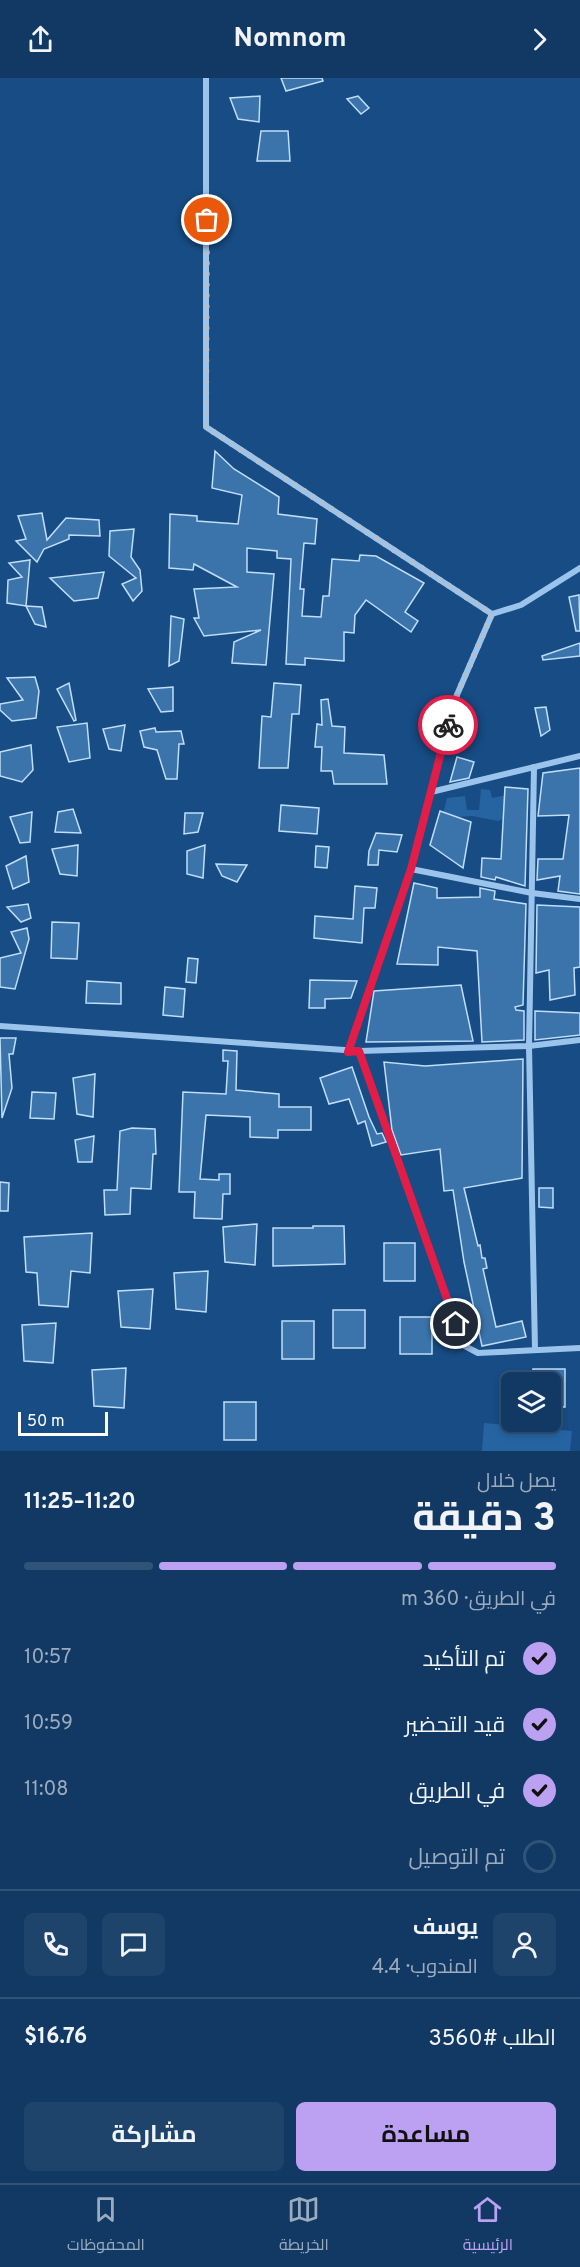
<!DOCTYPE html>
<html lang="ar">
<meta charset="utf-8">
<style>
body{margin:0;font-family:Overpass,Cairo,sans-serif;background:#1e446c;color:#f1f3f6;direction:rtl;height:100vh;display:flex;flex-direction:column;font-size:22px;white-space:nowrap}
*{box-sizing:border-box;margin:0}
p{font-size:20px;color:#9cacbe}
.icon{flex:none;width:33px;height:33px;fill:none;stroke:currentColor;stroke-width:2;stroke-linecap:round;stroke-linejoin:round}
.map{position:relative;height:1373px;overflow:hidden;direction:ltr}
.panel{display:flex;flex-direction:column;background:#113963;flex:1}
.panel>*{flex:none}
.tools{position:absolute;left:501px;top:1294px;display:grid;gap:12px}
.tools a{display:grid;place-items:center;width:60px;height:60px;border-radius:9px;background:#113963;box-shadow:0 3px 9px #0003,0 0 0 2px #305378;font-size:30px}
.scale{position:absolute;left:18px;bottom:15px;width:90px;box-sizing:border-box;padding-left:6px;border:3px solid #fff;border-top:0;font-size:16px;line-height:21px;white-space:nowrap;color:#fff;-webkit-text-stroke:4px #174c84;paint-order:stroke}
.pin{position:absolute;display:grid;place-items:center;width:51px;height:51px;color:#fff;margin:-26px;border:3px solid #fff;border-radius:50%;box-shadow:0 2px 6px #0007}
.courier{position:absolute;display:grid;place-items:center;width:60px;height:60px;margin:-30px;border:4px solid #e11d48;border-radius:50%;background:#fff;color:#222;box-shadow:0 2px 8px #0007}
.summary em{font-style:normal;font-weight:700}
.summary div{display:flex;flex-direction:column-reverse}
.summary{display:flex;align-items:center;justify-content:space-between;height:102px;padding:0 24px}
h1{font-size:39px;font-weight:700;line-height:45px}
.bar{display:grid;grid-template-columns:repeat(4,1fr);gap:9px 6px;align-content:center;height:72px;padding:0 24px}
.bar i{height:8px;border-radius:4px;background:#305378}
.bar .active{background:#bca0f2}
.bar p{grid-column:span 4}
.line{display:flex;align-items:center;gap:15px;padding:0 24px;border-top:2px solid #305378}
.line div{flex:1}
.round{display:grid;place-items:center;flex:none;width:63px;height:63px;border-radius:9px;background:#1e446c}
ol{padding:0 24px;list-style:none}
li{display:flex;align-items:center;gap:18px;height:66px}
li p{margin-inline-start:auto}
li .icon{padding:6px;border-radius:50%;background:#bca0f2;color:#111;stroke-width:4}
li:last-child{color:#9cacbe}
li i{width:33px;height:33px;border:3px solid #305378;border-radius:50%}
.button{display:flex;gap:12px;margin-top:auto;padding:12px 24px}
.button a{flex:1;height:69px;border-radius:9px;background:#bca0f2;color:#111;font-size:24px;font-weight:700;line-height:69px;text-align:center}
.button a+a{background:#1e446c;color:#f1f3f6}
header{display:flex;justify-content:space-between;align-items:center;height:78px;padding:0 24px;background:#113963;font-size:27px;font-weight:700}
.tab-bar{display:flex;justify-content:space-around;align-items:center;height:84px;border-top:2px solid #305378;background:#113963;font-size:16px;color:#9cacbe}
.tab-bar a{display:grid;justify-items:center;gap:3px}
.tab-bar .active{color:#bca0f2}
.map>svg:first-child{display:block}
.green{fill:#2664a1}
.building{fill:#3b74ab;stroke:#c0ddf9;stroke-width:1.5}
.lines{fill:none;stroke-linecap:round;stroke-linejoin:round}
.street{stroke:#9bc4ed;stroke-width:6}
.done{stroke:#aec0d4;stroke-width:6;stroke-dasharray:0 10.8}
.route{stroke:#e11d48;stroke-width:8}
</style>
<header><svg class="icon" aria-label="forward" viewBox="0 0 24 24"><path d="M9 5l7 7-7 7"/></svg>Nomnom<svg class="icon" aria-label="share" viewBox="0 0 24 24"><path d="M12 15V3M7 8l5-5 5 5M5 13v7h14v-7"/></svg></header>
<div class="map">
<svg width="580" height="1373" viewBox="0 0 580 1373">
<rect width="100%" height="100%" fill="#174c84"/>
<g class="green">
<polygon points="481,711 490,712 492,720 508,717 512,736 498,743 472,738 442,740 447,720 465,718 467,732 479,732"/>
<polygon points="484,1345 572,1353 570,1373 482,1373"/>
</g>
<g class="building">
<polygon points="281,0 322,0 323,3 286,13"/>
<polygon points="260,18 259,44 238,41 230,20"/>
<polygon points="358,18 369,30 361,36 347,21"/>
<polygon points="261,53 288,53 290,83 257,83"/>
<polygon points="215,373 234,391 279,419 278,436 317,441 315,466 304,465 300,511 304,511 302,538 321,539 323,518 329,518 332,481 359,483 360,477 376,478 424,505 405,534 418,543 411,554 366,522 355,537 354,555 344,554 344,583 305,580 305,587 286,586 291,481 277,480 277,473 247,470 247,494 274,496 266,587 232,585 234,564 261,552 204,558 194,540 199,540 194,511 237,509 194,486 193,492 169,490 170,436 197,438 197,443 238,446 242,417 212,410"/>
<polygon points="42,435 47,462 66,440 99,442 100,458 69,457 69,461 44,471 37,484 16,463 26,461 18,438"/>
<polygon points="134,451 131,479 140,492 142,513 133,523 122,506 136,500 109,478 110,453"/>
<polygon points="30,482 26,528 7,525 8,502 22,499 9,485"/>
<polygon points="104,494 98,520 74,523 50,500"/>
<polygon points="579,517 580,553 576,553 569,519"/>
<polygon points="26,528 42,529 46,549 35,546"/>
<polygon points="171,538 184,541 179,583 169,588"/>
<polygon points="580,565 580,578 543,582 542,578"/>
<polygon points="35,599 39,613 36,640 12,643 0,632 0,626 23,622 7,600"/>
<polygon points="69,605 76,642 74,643 57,611"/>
<polygon points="274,605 301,607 299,636 292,636 288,690 259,690 262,638 271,639"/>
<polygon points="173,609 173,633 161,634 148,611"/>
<polygon points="328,621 332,648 345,649 344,675 384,677 387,706 334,706 332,693 321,693 322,669 315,669 317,646 322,647 321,622"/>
<polygon points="546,629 550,652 541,658 535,630"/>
<polygon points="87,645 90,680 69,684 57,649"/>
<polygon points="125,647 121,673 109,671 103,651"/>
<polygon points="155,650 156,654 181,653 184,666 179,666 177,701 166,701 157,672 144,669 140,653"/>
<polygon points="31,667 33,692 22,704 0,698 0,674"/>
<polygon points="457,679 474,684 469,700 450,704"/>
<polygon points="580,690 580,816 558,813 560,798 537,802 538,781 563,781 569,737 538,738 543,695"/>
<polygon points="505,709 528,711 525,808 496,799 495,802 481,799 482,780 501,781"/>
<polygon points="281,727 319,730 317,756 279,753"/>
<polygon points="73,731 81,755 55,754 58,734"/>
<polygon points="440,733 471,744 463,790 430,767"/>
<polygon points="32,734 30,764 20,765 10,739"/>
<polygon points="185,735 203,735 198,754 184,756"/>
<polygon points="376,755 402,757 397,774 379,772 378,787 368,787 369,773"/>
<polygon points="78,767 77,798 60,796 52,771"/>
<polygon points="205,767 203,800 187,796 187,773"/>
<polygon points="316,768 329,769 327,790 315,789"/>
<polygon points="26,778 29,804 13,811 6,788"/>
<polygon points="216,786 247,787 237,804 222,798"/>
<polygon points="414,805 437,810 437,820 480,819 480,810 495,813 494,821 526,826 523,927 515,929 516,932 524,933 524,962 482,964 477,873 438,869 438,887 397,886"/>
<polygon points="355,808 377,810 375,830 364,830 362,865 314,860 315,838 353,841"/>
<polygon points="28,826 31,840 21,844 7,829"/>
<polygon points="537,827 580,829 580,889 574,890 575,917 550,922 549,892 536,895"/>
<polygon points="52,844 79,845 77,881 51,880"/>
<polygon points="27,850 29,861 15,911 0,909 0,880 21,875 11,854"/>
<polygon points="188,880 198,881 196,905 186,904"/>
<polygon points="310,902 357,903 351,920 325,921 325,930 309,930"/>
<polygon points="87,903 121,905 121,926 86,925"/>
<polygon points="461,907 473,963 366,964 374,913"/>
<polygon points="165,909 185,911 183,939 163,937"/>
<polygon points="535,933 580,935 580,957 535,962"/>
<polygon points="0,960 16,960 13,976 9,976 12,1010 2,1040"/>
<polygon points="223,972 237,973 236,1012 279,1016 279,1029 311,1029 311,1052 278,1052 278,1060 250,1059 250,1039 206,1037 200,1101 219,1102 219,1096 230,1096 230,1116 223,1116 222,1141 194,1140 195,1114 179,1114 183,1014 226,1016 228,983 223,983"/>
<polygon points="523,981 522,1100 464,1110 478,1168 480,1167 482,1180 485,1180 487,1190 483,1191 496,1249 522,1243 526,1259 482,1268 464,1184 453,1112 444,1113 440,1071 401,1077 392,1052 384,984 425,988"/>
<polygon points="352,989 369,1039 377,1056 382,1055 386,1064 372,1068 365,1043 358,1046 349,1021 329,1026 320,1000"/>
<polygon points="95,996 93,1039 77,1036 73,1000"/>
<polygon points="32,1014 56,1015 54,1041 30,1040"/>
<polygon points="132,1050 155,1051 156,1076 153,1076 151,1111 131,1110 130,1136 105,1137 104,1112 117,1112 120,1053"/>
<polygon points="94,1058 92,1084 78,1084 75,1062"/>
<polygon points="0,1104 9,1105 8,1133 0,1133"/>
<polygon points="539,1110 553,1110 553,1130 539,1129"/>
<polygon points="257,1146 255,1187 225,1184 223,1149"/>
<polygon points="313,1148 344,1148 345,1186 273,1188 273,1150 313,1150"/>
<polygon points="92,1155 90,1195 71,1193 68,1229 39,1227 37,1195 26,1194 24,1159"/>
<rect x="384" y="1165" width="31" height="38"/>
<polygon points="208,1193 206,1234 176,1231 174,1195"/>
<polygon points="153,1211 150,1251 121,1249 118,1213"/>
<rect x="333" y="1232" width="32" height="38"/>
<rect x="400" y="1239" width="32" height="37"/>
<rect x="282" y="1243" width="32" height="38"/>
<polygon points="56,1245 53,1285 24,1283 22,1247"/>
<polygon points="126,1290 124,1330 94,1328 92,1292"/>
<polygon points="533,1291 565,1291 565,1329 550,1329 550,1305 533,1305"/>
<rect x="224" y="1324" width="32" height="38"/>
</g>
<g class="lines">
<g class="street">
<polyline points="206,0 206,349 492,536"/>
<polyline points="534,689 529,968 535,1272"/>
<polyline points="431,714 580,678"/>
<polyline points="411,791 532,815 580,821"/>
<polyline points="0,948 359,973 463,1267 478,1275 580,1270"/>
<polyline points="359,973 529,968 580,962"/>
<polyline points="348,974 411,791 453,626 492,536 521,527 580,490"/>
</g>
</g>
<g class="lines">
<polyline class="done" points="207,142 206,349 492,536 453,626 448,647"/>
<polyline class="route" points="448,647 411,791 348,974 359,973 456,1246"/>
</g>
</svg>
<div class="tools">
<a><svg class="icon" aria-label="layers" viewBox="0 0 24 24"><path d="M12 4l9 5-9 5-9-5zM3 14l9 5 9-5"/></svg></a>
</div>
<div class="scale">50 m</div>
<div class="pin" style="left:207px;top:142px;background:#ea580c"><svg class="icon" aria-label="bag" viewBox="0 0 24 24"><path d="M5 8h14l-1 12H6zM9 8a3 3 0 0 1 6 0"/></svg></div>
<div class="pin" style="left:456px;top:1246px;background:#1f2937"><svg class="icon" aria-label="home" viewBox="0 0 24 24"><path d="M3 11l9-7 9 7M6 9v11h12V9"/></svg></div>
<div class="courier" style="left:448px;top:647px"><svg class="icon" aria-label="bike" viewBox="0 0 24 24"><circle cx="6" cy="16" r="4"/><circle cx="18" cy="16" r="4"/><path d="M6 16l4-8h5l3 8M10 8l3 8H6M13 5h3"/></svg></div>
</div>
<section class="panel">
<div class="summary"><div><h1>3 دقيقة</h1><p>يصل خلال</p></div><em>11:20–11:25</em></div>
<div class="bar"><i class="active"></i><i class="active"></i><i class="active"></i><i></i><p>في الطريق · 360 m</p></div>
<ol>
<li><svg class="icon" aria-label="check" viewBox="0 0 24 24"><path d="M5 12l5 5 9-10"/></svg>تم التأكيد<p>10:57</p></li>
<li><svg class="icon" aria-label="check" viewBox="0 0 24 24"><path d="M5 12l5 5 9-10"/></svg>قيد التحضير<p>10:59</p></li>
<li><svg class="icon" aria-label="check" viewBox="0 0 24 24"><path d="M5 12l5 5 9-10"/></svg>في الطريق<p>11:08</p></li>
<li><i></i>تم التوصيل</li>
</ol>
<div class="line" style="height:108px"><a class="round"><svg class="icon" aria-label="person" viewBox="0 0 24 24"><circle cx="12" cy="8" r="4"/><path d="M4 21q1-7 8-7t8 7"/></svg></a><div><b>يوسف</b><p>المندوب · 4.4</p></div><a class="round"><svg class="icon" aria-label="chat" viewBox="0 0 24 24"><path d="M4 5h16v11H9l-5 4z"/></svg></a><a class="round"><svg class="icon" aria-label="phone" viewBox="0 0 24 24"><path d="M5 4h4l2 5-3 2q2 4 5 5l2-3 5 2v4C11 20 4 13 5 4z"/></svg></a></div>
<div class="line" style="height:78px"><div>الطلب #3560</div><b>$16.76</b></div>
<div class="button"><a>مساعدة</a><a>مشاركة</a></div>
</section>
<nav class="tab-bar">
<a class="active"><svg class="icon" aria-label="home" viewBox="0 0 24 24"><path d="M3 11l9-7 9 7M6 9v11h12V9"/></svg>الرئيسية</a>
<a><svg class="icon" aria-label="map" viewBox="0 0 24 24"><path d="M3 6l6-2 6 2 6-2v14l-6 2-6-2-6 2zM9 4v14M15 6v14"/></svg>الخريطة</a>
<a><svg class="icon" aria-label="saved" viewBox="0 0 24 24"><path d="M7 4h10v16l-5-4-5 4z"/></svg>المحفوظات</a>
</nav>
